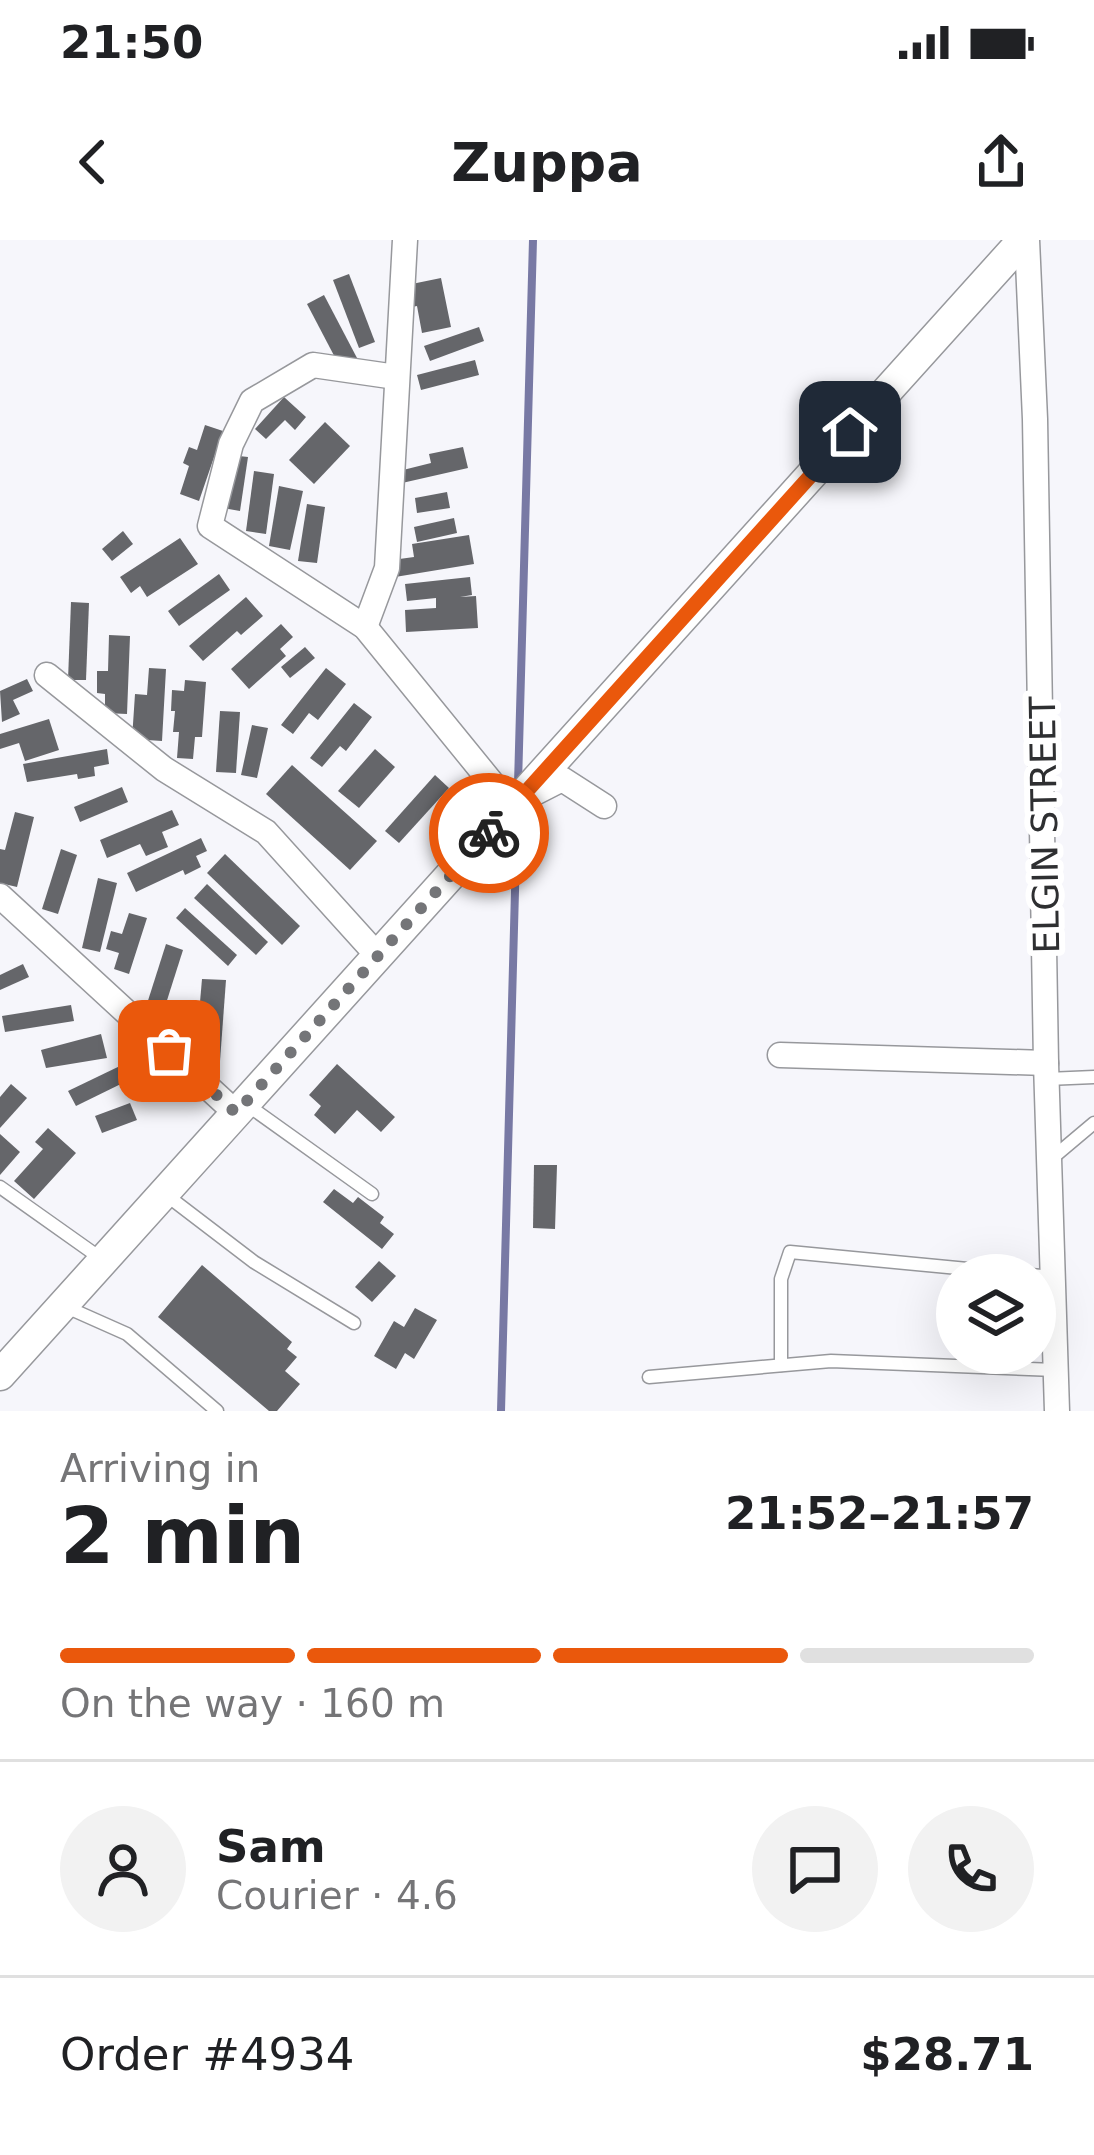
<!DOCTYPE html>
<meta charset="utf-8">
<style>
body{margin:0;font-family:"DejaVu Sans",sans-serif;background:#f2f2f2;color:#202124;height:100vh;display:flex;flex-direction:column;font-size:45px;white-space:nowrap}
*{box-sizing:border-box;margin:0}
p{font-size:39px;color:#757577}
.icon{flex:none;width:66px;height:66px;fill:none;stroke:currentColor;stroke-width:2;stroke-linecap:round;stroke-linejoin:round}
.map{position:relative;height:1171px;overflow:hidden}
.details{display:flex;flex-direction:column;background:#fff;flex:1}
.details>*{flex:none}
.controls{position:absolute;left:936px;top:1014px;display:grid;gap:24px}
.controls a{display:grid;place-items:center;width:120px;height:120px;border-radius:50%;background:#fff;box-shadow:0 12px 48px #0002;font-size:60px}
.pin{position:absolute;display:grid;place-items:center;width:102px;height:102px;color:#fff;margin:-51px;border-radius:24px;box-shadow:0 6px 18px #0006}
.courier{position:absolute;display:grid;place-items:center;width:120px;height:120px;margin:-60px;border:9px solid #ea580c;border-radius:50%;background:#fff;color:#222;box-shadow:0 3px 15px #0007}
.summary em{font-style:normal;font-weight:700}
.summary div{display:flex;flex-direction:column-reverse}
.summary{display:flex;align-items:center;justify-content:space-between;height:204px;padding:0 60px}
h1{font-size:78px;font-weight:700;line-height:90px}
.bar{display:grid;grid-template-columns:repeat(4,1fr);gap:18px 12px;align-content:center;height:144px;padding:0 60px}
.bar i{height:15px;border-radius:9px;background:#e0e0e0}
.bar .selected{background:#ea580c}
.bar p{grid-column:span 4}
.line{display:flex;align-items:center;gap:30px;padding:0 60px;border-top:3px solid #e0e0e0}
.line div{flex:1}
.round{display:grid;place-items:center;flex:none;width:126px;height:126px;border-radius:63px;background:#f2f2f2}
.status{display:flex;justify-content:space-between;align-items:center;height:84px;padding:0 60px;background:#fff;direction:ltr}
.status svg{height:33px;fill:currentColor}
header{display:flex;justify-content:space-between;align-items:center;height:156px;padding:0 60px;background:#fff;font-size:54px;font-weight:700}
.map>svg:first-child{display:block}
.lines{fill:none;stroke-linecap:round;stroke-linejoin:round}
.stream{stroke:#7879a4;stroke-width:8}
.building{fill:#65666a}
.service-casing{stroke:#97989c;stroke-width:15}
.minor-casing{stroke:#97989c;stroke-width:27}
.tertiary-casing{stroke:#97989c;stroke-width:33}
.service{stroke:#fff;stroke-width:12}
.minor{stroke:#fff;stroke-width:24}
.tertiary{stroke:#fff;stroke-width:30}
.done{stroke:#747578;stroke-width:12;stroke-dasharray:0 21.6}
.route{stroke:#ea580c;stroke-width:15}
.labels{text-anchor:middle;stroke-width:12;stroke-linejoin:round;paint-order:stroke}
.street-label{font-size:36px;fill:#2e2f31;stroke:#fff}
</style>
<div class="status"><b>21:50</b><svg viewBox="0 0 49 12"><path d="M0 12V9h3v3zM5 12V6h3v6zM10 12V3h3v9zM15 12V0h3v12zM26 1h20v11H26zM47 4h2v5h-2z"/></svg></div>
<header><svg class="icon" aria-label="back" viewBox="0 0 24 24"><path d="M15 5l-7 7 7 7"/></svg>Zuppa<svg class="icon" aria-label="share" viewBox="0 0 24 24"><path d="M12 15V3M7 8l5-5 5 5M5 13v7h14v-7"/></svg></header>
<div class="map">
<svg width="1094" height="1171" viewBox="0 0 1094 1171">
<rect width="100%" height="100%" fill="#f6f6fb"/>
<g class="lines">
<g class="stream">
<polyline points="518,544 533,0"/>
<polyline points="501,1171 517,577"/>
</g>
</g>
<g class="building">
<polygon points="349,34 375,102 359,108 333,40"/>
<polygon points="441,38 451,87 422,93 417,66 407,68 402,46"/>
<polygon points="324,55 357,118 340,127 307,64"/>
<polygon points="479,87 484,101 430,121 424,106"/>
<polygon points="475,120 479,135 421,150 417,135"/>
<polygon points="284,157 306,177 295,190 285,180 266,199 255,189"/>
<polygon points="325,182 350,206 314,244 289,220"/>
<polygon points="205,185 223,191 199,261 180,254 189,226 183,223 189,207 197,210"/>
<polygon points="463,207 468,228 402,243 399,231 431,223 429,214"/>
<polygon points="230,215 248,217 240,271 223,268"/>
<polygon points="254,231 274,234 266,294 246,291"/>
<polygon points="279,246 303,251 290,310 269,306"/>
<polygon points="447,252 450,268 417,273 415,258"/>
<polygon points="307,264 325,267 317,323 298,321"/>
<polygon points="454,278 457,293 417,302 414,287"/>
<polygon points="123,291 133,304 112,321 102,309"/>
<polygon points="469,295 474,324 395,337 392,320 414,317 412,304"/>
<polygon points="180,298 198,324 147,357 140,346 131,353 120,337"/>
<polygon points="219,334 230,350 179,386 168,371"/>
<polygon points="470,337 472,355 460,357 476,356 478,388 406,392 405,370 436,368 436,358 407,361 405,344"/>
<polygon points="246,357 263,376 241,395 237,391 203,421 189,406"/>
<polygon points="71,362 89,363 86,440 68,440"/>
<polygon points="281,384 293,397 280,409 286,416 249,449 231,429"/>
<polygon points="109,395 130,396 127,474 105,473 105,454 97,453 97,431 108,431"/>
<polygon points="305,407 315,418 290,438 281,427"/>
<polygon points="149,428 166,429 162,501 132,499 135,454 147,455"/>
<polygon points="326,428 346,444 318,480 309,473 293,494 281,485"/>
<polygon points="27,439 33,451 13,460 20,474 2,482 0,451"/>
<polygon points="185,440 206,442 202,497 195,497 193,519 177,518 179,492 173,492 175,471 171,471 172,450 184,451"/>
<polygon points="354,463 372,477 346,511 340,506 322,527 310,518"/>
<polygon points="220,471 240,472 236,533 216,532"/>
<polygon points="49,479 59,510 25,521 19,503 0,509 0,494"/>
<polygon points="252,485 268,488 257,538 241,535"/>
<polygon points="107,509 109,524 94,527 95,536 78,539 77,534 27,542 23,524"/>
<polygon points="375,509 395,527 359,568 338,551"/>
<polygon points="292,525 377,601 350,630 266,554"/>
<polygon points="435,535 449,548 399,603 385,591"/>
<polygon points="122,547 128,562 80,582 74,567"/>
<polygon points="172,570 179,585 162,592 168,607 146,616 140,604 107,618 100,600"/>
<polygon points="15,572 34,577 17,647 0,643 0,609 5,610"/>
<polygon points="201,598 207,611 196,616 201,627 185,635 183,630 136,652 127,633"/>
<polygon points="61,609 77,615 58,674 42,669"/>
<polygon points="225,614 300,686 282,705 207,633"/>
<polygon points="98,638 117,643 100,712 82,708"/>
<polygon points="207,644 268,702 256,715 194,658"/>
<polygon points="185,668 237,715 228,726 176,678"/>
<polygon points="129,673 147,678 129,734 114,729 119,713 106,709 111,691 122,694"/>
<polygon points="166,704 183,710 162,776 145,770"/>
<polygon points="23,724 29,737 0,750 0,735"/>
<polygon points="202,739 226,740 220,821 195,820"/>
<polygon points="71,765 74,781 5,792 2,776"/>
<polygon points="101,794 107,818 46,828 41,810"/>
<polygon points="337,824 395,877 381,892 357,870 335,894 314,875 321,866 309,855"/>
<polygon points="122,825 129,840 76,866 68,851"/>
<polygon points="11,844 27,858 0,888 0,857"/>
<polygon points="130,863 137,880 102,893 95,876"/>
<polygon points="48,888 76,913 34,959 14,941 43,909 35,902"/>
<polygon points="0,894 20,912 0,935"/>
<polygon points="534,925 557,925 555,989 533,988"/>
<polygon points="334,949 353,963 358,957 384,977 380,983 394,994 382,1009 323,962"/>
<polygon points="379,1021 396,1036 372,1062 355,1047"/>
<polygon points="202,1025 292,1102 287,1109 297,1117 285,1131 300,1144 277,1171 269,1171 158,1077"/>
<polygon points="415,1068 437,1080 414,1119 405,1113 396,1129 374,1116 394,1081 404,1087"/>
</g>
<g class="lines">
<defs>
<g id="service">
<polyline points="1047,839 1094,837"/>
<polyline points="246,864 372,954"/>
<polyline points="1050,920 1094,883"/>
<polyline points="0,947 103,1020"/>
<polyline points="165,954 254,1022 354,1083"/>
<polyline points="64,1066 127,1094 217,1171"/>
<polyline points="781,1125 781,1039 790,1012 1052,1037"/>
<polyline points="649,1137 831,1121 1055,1130"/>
</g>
<g id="minor">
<polyline points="1027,0 1035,179 1046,823 1057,1171"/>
<polyline points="396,137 313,125 252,161 231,204 210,286 365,387 500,553 517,562 562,539 604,566"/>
<polyline points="365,387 387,328 405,0"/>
<polyline points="47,435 164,529 266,592 378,716"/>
<polyline points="0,656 236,873"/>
<polyline points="780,815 1046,823"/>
</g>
<polyline id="tertiary" points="0,1135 1023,0"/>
</defs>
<use href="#service" class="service-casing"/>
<use href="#minor" class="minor-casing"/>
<use href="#tertiary" class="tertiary-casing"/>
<use href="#service" class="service"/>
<use href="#minor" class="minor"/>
<use href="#tertiary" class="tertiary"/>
</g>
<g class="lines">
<polyline class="done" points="169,811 236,873 489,593"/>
<polyline class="route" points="489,593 850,192"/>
</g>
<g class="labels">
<g class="street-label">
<text transform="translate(1044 585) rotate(-91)" y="13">ELGIN STREET</text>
</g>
</g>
</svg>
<div class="controls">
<a><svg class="icon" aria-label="layers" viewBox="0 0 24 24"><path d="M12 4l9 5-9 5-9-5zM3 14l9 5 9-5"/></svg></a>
</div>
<div class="pin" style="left:169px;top:811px;background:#ea580c"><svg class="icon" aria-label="bag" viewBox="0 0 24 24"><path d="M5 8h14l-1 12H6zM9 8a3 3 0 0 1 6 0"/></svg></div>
<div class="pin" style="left:850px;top:192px;background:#1f2937"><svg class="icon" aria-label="home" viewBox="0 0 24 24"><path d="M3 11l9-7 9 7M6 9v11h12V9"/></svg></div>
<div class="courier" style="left:489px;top:593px"><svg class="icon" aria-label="bike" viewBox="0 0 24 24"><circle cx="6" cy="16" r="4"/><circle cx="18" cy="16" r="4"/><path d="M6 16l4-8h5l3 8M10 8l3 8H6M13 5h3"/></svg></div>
</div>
<section class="details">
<div class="summary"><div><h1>2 min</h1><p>Arriving in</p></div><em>21:52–21:57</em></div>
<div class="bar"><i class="selected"></i><i class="selected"></i><i class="selected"></i><i></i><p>On the way · 160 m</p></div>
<div class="line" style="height:216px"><a class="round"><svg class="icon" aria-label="person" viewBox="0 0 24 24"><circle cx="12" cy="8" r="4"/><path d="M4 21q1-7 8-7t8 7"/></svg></a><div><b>Sam</b><p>Courier · 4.6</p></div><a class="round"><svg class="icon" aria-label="chat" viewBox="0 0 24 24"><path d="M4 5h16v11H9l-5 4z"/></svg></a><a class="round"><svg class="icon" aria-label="phone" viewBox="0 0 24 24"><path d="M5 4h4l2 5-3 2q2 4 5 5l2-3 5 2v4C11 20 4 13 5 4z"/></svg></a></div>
<div class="line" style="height:156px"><div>Order #4934</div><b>$28.71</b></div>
</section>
